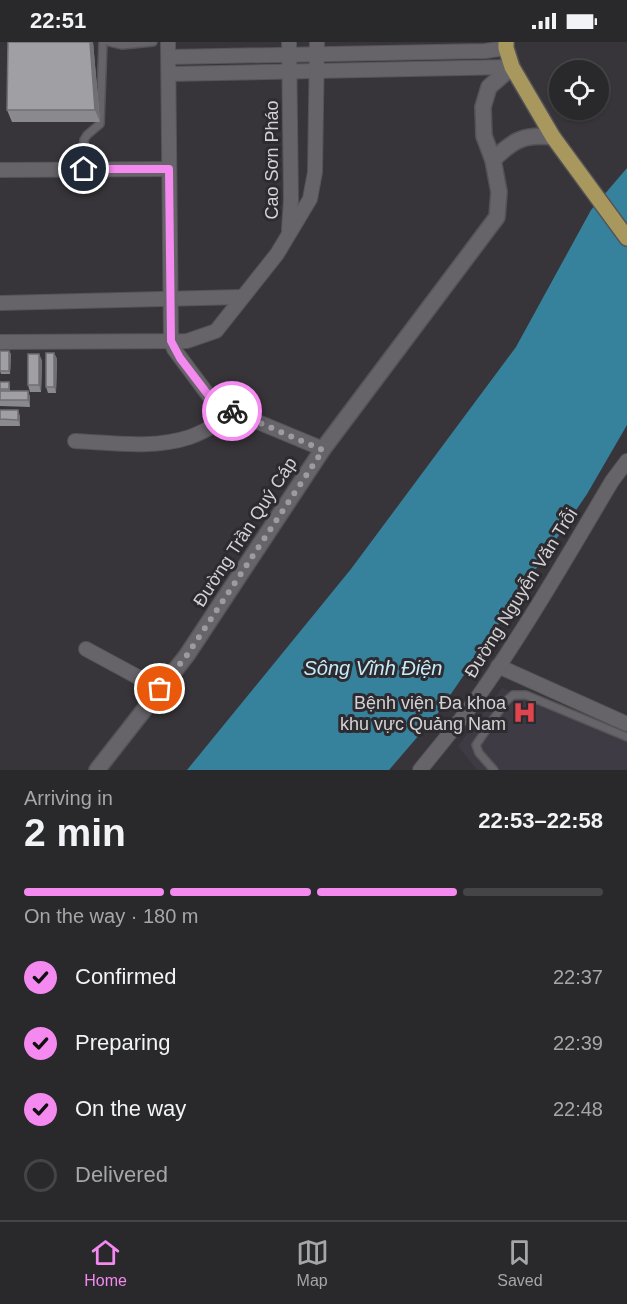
<!DOCTYPE html>
<meta charset="utf-8">
<style>
body{margin:0;font-family:Arial,sans-serif;background:#353437;color:#f1f3f6;height:100vh;display:flex;flex-direction:column;font-size:22px;white-space:nowrap}
*{box-sizing:border-box;margin:0}
p{font-size:20px;color:#a5a6a9}
.icon{flex:none;width:33px;height:33px;fill:none;stroke:currentColor;stroke-width:2;stroke-linecap:round;stroke-linejoin:round}
.map{position:relative;height:728px;overflow:hidden}
.sheet{display:flex;flex-direction:column;background:#29282b;flex:1}
.sheet>*{flex:none}
.controls{position:absolute;left:549px;top:18px;display:grid;gap:12px}
.controls a{display:grid;place-items:center;width:60px;height:60px;border-radius:50%;background:#29282b;box-shadow:0 2px 4px #0004,0 0 0 2px #454447;font-size:30px}
.pin{position:absolute;display:grid;place-items:center;width:51px;height:51px;color:#fff;margin:-26px;border:3px solid #fff;border-radius:50%;box-shadow:0 2px 6px #0007}
.courier{position:absolute;display:grid;place-items:center;width:60px;height:60px;margin:-30px;border:4px solid #f489f0;border-radius:50%;background:#fff;color:#222;box-shadow:0 2px 8px #0007}
.headline em{font-style:normal;font-weight:800}
.headline div{display:flex;flex-direction:column-reverse}
.headline{display:flex;align-items:center;justify-content:space-between;height:102px;padding:0 24px}
h1{font-size:39px;font-weight:800;line-height:45px}
.bar{display:grid;grid-template-columns:repeat(4,1fr);gap:9px 6px;align-content:center;height:72px;padding:0 24px}
.bar i{height:8px;border-radius:4px;background:#454447}
.bar .on{background:#f489f0}
.bar p{grid-column:span 4}
ol{padding:0 24px;list-style:none}
li{display:flex;align-items:center;gap:18px;height:66px}
li p{margin-inline-start:auto}
li .icon{padding:6px;border-radius:50%;background:#f489f0;color:#111;stroke-width:4}
li:last-child{color:#a5a6a9}
li i{width:33px;height:33px;border:3px solid #454447;border-radius:50%}
.status{display:flex;justify-content:space-between;align-items:center;height:42px;padding:0 30px;background:#29282b;direction:ltr}
.status svg{height:16px;fill:currentColor}
.tabs{display:flex;justify-content:space-around;align-items:center;height:84px;border-top:2px solid #454447;background:#29282b;font-size:16px;color:#a5a6a9}
.tabs a{display:grid;justify-items:center;gap:3px}
.tabs .on{color:#f489f0}
.map>svg:first-child{display:block}
.built{fill:#3f3b45}
.water{fill:#36829d}
.lines{fill:none;stroke-linecap:round;stroke-linejoin:round}
.service-casing{stroke:#545356;stroke-width:10}
.minor-casing{stroke:#545356;stroke-width:16}
.secondary-casing{stroke:#545356;stroke-width:18}
.primary-casing{stroke:#545356;stroke-width:18}
.service{stroke:#666469;stroke-width:7}
.minor{stroke:#666469;stroke-width:14}
.secondary{stroke:#666469;stroke-width:15}
.primary{stroke:#a9985e;stroke-width:15}
.wall{fill:#8a898d}
.shaded-wall{fill:#706f73}
.building{fill:#a09fa4;stroke:#706f73;stroke-width:1.5}
.done{stroke:#9c9b9e;stroke-width:6;stroke-dasharray:0 10.8}
.route{stroke:#f489f0;stroke-width:8}
.labels{text-anchor:middle;stroke-width:6;stroke-linejoin:round;paint-order:stroke}
.street-label{font-size:18px;fill:#d3d2d4;stroke:#2d2b2f}
.poi-label{font-size:18px;fill:#d3d2d4;stroke:#2d2b2f;text-anchor:end}
.water-label{font-size:20px;font-style:italic;fill:#c5ebfb;stroke:#2d2b2f}
</style>
<div class="status"><b>22:51</b><svg viewBox="0 0 49 12"><path d="M0 12V9h3v3zM5 12V6h3v6zM10 12V3h3v9zM15 12V0h3v12zM26 1h20v11H26zM47 4h2v5h-2z"/></svg></div>
<div class="map">
<svg width="627" height="728" viewBox="0 0 627 728">
<rect width="100%" height="100%" fill="#373539"/>
<polygon class="built" points="502,646 627,696 627,728 477,728 458,704"/>
<polygon class="water" points="627,126 627,383 587,452 438,671 389,728 187,728 351,527 516,305 591,168"/>
<g class="lines">
<defs>
<g id="service">
<polyline points="109,0 122,3 153,0"/>
<polyline points="84,127 84,98 87,93 100,82 103,0"/>
<polyline points="494,728 479,711 476,703 505,660 513,653 526,653 627,695"/>
</g>
<g id="minor">
<polyline points="168,0 171,299 174,307 209,354 236,371 323,407"/>
<polyline points="289,0 291,158 289,188"/>
<polyline points="169,15 485,9 506,6"/>
<polyline points="169,32 512,25"/>
<polyline points="0,128 169,127"/>
<polyline points="0,261 242,255"/>
<polyline points="0,300 187,299 216,289 277,212 310,157 315,130 317,0"/>
<path d="M75,399C113,401 154,407 190,395C207,389 221,379 236,371"/>
<polyline points="86,607 160,647"/>
<polyline points="498,624 627,682"/>
<path d="M420,728C441,702 463,676 482,649C529,581 570,510 612,439L627,419"/>
</g>
<g id="secondary">
<path d="M493,118C513,98 524,92 553,95"/>
<polyline points="97,728 187,613 323,407 497,175 499,150 493,118 484,94 483,65 489,45 512,25"/>
</g>
<polyline id="primary" points="506,0 506,6 512,25 553,95 627,196"/>
</defs>
<use href="#service" class="service-casing"/>
<use href="#minor" class="minor-casing"/>
<use href="#secondary" class="secondary-casing"/>
<use href="#primary" class="primary-casing"/>
<use href="#service" class="service"/>
<use href="#minor" class="minor"/>
<use href="#secondary" class="secondary"/>
<use href="#primary" class="primary"/>
</g>
<g class="wall">
<polygon points="8,0 93,0 100,80 12,80 7,68"/>
<polygon points="9,309 11,312 10,332 1,332 0,329"/>
<polygon points="54,311 57,317 56,351 48,351 46,345"/>
<polygon points="39,312 42,319 41,350 30,350 28,343"/>
<polygon points="0,340 9,340 10,349 28,349 30,355 30,365 0,364"/>
<polygon points="0,368 20,374 20,384 0,384"/>
</g>
<g class="shaded-wall">
<polygon points="90,0 93,0 100,80 95,68"/>
<polygon points="9,309 11,312 10,332 9,329"/>
<polygon points="54,311 57,317 56,351 54,345"/>
<polygon points="39,312 42,319 41,350 39,343"/>
<polygon points="28,349 30,355 30,365 28,358"/>
<polygon points="18,368 20,374 20,384 18,378"/>
</g>
<g class="building">
<polygon points="8,0 90,0 95,68 7,68"/>
<rect x="0" y="309" width="9" height="20"/>
<rect x="46" y="311" width="8" height="34"/>
<rect x="28" y="312" width="11" height="31"/>
<rect x="0" y="340" width="9" height="7"/>
<rect x="0" y="349" width="28" height="9"/>
<polygon points="0,368 18,368 18,378 0,377"/>
</g>
<g class="lines">
<polyline class="done" points="160,647 187,613 323,408 232,369"/>
<polyline class="route" points="84,127 169,127 171,299 180,316 209,354 232,369"/>
</g>
<defs>
<symbol id="hospital-bare" viewBox="-9 -9 18 18"><path d="M-5-5h3v3.5h4V-5h3V5h-3V1.5h-4V5h-3Z" fill="#e0444e" stroke="#2d2b2f" stroke-width="2.5" paint-order="stroke"/></symbol>
</defs>
<g fill-rule="evenodd">
<use href="#hospital-bare" x="508" y="654" width="33" height="33"/>
</g>
<g class="labels">
<g class="street-label">
<text transform="translate(272 118) rotate(-90)" y="6">Cao Sơn Pháo</text>
<text transform="translate(245 490) rotate(-57)" y="6">Đường Trần Quý Cáp</text>
<text transform="translate(521 551) rotate(-58)" y="6">Đường Nguyễn Văn Trỗi</text>
</g>
<g class="poi-label">
<text x="506" y="667">Bệnh viện Đa khoa<tspan x="506" dy="21">khu vực Quảng Nam</tspan></text>
</g>
<g class="water-label">
<text x="373" y="633">Sông Vĩnh Điện</text>
</g>
</g>
</svg>
<div class="controls">
<a><svg class="icon" aria-label="locate" viewBox="0 0 24 24"><circle cx="12" cy="12" r="6"/><path d="M12 2v4M12 18v4M2 12h4M18 12h4"/></svg></a>
</div>
<div class="pin" style="left:160px;top:647px;background:#ea580c"><svg class="icon" aria-label="bag" viewBox="0 0 24 24"><path d="M5 8h14l-1 12H6zM9 8a3 3 0 0 1 6 0"/></svg></div>
<div class="pin" style="left:84px;top:127px;background:#1f2937"><svg class="icon" aria-label="home" viewBox="0 0 24 24"><path d="M3 11l9-7 9 7M6 9v11h12V9"/></svg></div>
<div class="courier" style="left:232px;top:369px"><svg class="icon" aria-label="bike" viewBox="0 0 24 24"><circle cx="6" cy="16" r="4"/><circle cx="18" cy="16" r="4"/><path d="M6 16l4-8h5l3 8M10 8l3 8H6M13 5h3"/></svg></div>
</div>
<section class="sheet">
<div class="headline"><div><h1>2 min</h1><p>Arriving in</p></div><em>22:53–22:58</em></div>
<div class="bar"><i class="on"></i><i class="on"></i><i class="on"></i><i></i><p>On the way · 180 m</p></div>
<ol>
<li><svg class="icon" aria-label="check" viewBox="0 0 24 24"><path d="M5 12l5 5 9-10"/></svg>Confirmed<p>22:37</p></li>
<li><svg class="icon" aria-label="check" viewBox="0 0 24 24"><path d="M5 12l5 5 9-10"/></svg>Preparing<p>22:39</p></li>
<li><svg class="icon" aria-label="check" viewBox="0 0 24 24"><path d="M5 12l5 5 9-10"/></svg>On the way<p>22:48</p></li>
<li><i></i>Delivered</li>
</ol>
</section>
<nav class="tabs">
<a class="on"><svg class="icon" aria-label="home" viewBox="0 0 24 24"><path d="M3 11l9-7 9 7M6 9v11h12V9"/></svg>Home</a>
<a><svg class="icon" aria-label="map" viewBox="0 0 24 24"><path d="M3 6l6-2 6 2 6-2v14l-6 2-6-2-6 2zM9 4v14M15 6v14"/></svg>Map</a>
<a><svg class="icon" aria-label="saved" viewBox="0 0 24 24"><path d="M7 4h10v16l-5-4-5 4z"/></svg>Saved</a>
</nav>
